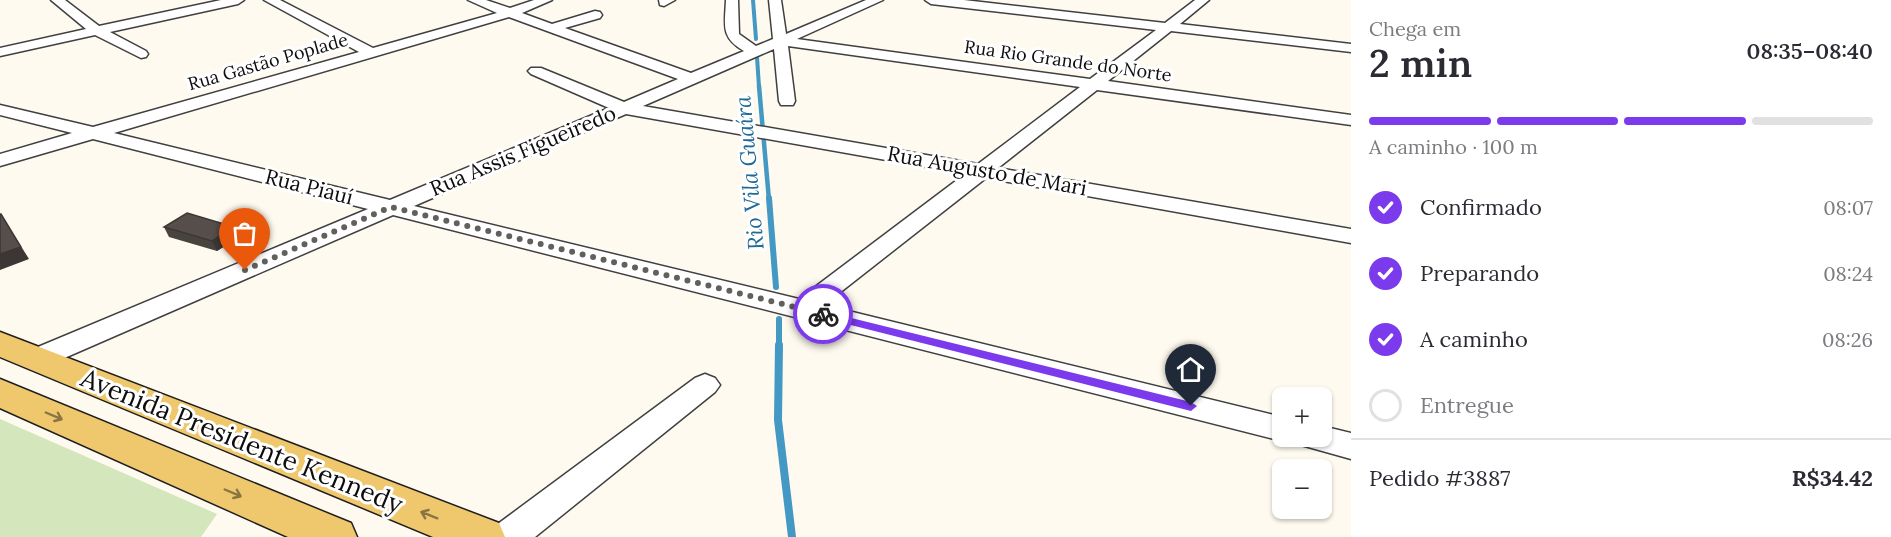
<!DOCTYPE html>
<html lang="pt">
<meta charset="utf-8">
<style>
body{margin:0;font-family:Lora,serif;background:#f7f7f7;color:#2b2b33;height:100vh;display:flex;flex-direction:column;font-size:22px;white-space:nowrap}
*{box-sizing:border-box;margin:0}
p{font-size:20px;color:#7c7c81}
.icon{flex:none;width:33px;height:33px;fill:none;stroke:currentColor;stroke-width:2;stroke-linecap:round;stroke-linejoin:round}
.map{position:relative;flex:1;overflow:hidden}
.drawer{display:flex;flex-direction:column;background:#fff;width:540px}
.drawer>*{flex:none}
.controls{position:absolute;left:1272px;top:387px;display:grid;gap:12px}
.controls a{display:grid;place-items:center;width:60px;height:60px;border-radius:9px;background:#fff;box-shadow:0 2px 4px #0004;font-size:30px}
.pin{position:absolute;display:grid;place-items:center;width:51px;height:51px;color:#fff;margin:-62px -26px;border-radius:50% 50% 50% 0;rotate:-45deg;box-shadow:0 0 6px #0007}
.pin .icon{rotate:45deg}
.courier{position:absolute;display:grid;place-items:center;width:60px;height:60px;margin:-30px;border:4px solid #7c3aed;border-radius:50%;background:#fff;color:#222;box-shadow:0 2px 8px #0007}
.headline em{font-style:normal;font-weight:600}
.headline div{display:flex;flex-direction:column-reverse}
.headline{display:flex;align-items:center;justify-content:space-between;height:102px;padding:0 18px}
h1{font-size:39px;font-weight:600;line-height:45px}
.bar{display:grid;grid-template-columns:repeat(4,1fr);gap:9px 6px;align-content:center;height:72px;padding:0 18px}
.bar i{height:8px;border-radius:4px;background:#e1e1e2}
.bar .active{background:#7c3aed}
.bar p{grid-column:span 4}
.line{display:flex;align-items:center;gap:15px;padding:0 18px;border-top:2px solid #e1e1e2}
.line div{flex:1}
ol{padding:0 18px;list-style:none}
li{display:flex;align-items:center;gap:18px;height:66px}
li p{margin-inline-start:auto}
li .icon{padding:6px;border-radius:50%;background:#7c3aed;color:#fff;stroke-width:4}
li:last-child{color:#7c7c81}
li i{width:33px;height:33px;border:3px solid #e1e1e2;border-radius:50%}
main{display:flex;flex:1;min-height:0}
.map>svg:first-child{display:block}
.green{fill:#d4e6bb}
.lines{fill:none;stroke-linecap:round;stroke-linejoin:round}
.stream-far3{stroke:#4398c4;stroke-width:4}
.stream-far2{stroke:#4398c4;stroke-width:4.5}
.stream-far1{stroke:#4398c4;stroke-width:6}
.stream{stroke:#4398c4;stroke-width:8}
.minor-casing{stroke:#404040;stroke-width:3}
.major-casing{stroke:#1e1e1e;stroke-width:3}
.minor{fill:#fff;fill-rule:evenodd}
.major{fill:#efc86e;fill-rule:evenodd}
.wall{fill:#494340}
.shaded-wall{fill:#3c3734}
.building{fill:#554e4a;stroke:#3c3734;stroke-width:1.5}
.oneway{stroke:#897442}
.route{fill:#7c3aed}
.done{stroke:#61605c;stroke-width:6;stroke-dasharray:0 10.8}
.labels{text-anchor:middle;stroke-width:6;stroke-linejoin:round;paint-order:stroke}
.far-street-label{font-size:18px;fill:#0d0d0d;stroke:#fff}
.street-label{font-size:21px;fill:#0d0d0d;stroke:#fff}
.water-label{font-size:22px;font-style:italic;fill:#1f6a97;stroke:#fff}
.near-street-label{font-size:26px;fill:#0d0d0d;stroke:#fff}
</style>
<main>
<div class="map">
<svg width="1351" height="537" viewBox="0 0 1351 537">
<rect width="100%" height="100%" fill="#fefaef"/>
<polygon class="green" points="0,419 217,514 201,537 0,537"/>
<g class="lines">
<g class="stream-far3">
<polyline points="753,0 756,39"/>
<polyline points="757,57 759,87"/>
</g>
<polyline class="stream-far2" points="759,86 769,200"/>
<g class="stream-far1">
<polyline points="769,198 776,287"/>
<polyline points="779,347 779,319"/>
</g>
<polyline class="stream" points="779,345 778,420 792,537"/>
<defs>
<g id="minor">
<polygon points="51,0 65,0 99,26 221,0 244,0 238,4 110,32 146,51 148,54 146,57 141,58 95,35 0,56 0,48 86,29"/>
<path d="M264,0H280L373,48L497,13L468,0H486L510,8L534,0H552L522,13L552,24L595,11L600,12L602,15L600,18L565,28L691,73L744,51C720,37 725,25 726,0H738L739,34L756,46L773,39L769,0H781L786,34L866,0H883L797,39L1090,79L1156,30L931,4L925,0H964L1165,23L1195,0H1209L1180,24L1351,44V52L1171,31L1108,81L1351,115V125L1097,90L998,168L1351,229V243L986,178L824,305L1282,417V436H1293L1282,441L393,215L46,366L36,369L26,366L22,359L26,352L368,209L93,139L0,166V154L72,133L0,115V105L93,127L359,52ZM509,17L678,79L624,102L541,68H531L528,71L531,74L609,108L390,200L114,133ZM788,46L1080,87L978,164L643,106L774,49L779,101L781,105H793L795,101ZM626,114L965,174L799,299L414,206Z"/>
<polygon points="659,0 675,0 664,6 660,5"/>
<polygon points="705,374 715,378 720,385 715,392 535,537 490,537 495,526 695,378"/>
<polygon points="1322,426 1351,433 1351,459 1301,445 1297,436 1322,436"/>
</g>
<g id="major">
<polygon points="0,332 499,523 505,537 433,537 0,357"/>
<polygon points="0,379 351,523 357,537 288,537 0,408"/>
</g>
</defs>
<use href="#minor" class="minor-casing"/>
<use href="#major" class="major-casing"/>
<use href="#minor" class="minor"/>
<use href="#major" class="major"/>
</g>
<polygon class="wall" points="164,227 234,227 239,237 217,251 169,237"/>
<g class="shaded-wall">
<polygon points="1,214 29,259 0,270 0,254"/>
<polygon points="234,227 239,237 217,251 212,241"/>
</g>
<g class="building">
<polygon points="187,213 234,227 212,241 164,227"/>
<polygon points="0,214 1,214 21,247 0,254"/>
</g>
<defs><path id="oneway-shaft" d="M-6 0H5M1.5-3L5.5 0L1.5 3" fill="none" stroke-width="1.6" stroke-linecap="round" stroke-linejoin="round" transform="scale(1.5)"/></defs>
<g class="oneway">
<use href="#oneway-shaft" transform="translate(54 416) rotate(23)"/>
<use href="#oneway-shaft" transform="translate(233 493) rotate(23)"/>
<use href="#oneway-shaft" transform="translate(429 515) rotate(-158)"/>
</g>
<polygon class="route" points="823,311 1191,402 1197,406 1191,411 819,317 819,312"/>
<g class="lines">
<polyline class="done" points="245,270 391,207 823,314"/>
</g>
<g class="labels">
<g class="far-street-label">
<text transform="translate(1068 61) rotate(8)" y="6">Rua Rio Grande do Norte</text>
<text transform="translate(268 62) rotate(-16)" y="6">Rua Gastão Poplade</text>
</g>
<g class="street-label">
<text transform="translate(523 151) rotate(-23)" y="7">Rua Assis Figueiredo</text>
<text transform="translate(987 171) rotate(10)" y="7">Rua Augusto de Mari</text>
<text transform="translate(309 187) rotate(14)" y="7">Rua Piauí</text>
</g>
<g class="water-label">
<text transform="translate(749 173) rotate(-95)" y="8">Rio Vila Guaíra</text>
</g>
<g class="near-street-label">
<text transform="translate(242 441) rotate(22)" y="9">Avenida Presidente Kennedy</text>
</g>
</g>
</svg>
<div class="controls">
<a>+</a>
<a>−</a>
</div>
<div class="pin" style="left:245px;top:270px;background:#ea580c"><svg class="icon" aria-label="bag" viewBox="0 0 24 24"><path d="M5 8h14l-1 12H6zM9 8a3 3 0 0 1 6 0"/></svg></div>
<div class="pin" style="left:1191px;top:406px;background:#1f2937"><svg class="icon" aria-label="home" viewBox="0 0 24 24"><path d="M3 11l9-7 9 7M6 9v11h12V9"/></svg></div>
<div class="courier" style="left:823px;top:314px"><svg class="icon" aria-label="bike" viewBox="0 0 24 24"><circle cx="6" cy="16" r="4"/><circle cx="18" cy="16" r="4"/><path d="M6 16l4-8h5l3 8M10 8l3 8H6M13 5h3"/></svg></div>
</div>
<section class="drawer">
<div class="headline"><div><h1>2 min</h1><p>Chega em</p></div><em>08:35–08:40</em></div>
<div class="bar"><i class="active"></i><i class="active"></i><i class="active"></i><i></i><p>A caminho · 100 m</p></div>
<ol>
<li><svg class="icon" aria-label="check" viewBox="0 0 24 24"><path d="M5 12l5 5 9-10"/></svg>Confirmado<p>08:07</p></li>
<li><svg class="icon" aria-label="check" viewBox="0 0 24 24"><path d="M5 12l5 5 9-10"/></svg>Preparando<p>08:24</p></li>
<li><svg class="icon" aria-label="check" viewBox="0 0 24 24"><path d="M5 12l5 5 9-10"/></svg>A caminho<p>08:26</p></li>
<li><i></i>Entregue</li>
</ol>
<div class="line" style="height:78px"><div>Pedido #3887</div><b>R$34.42</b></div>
</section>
</main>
